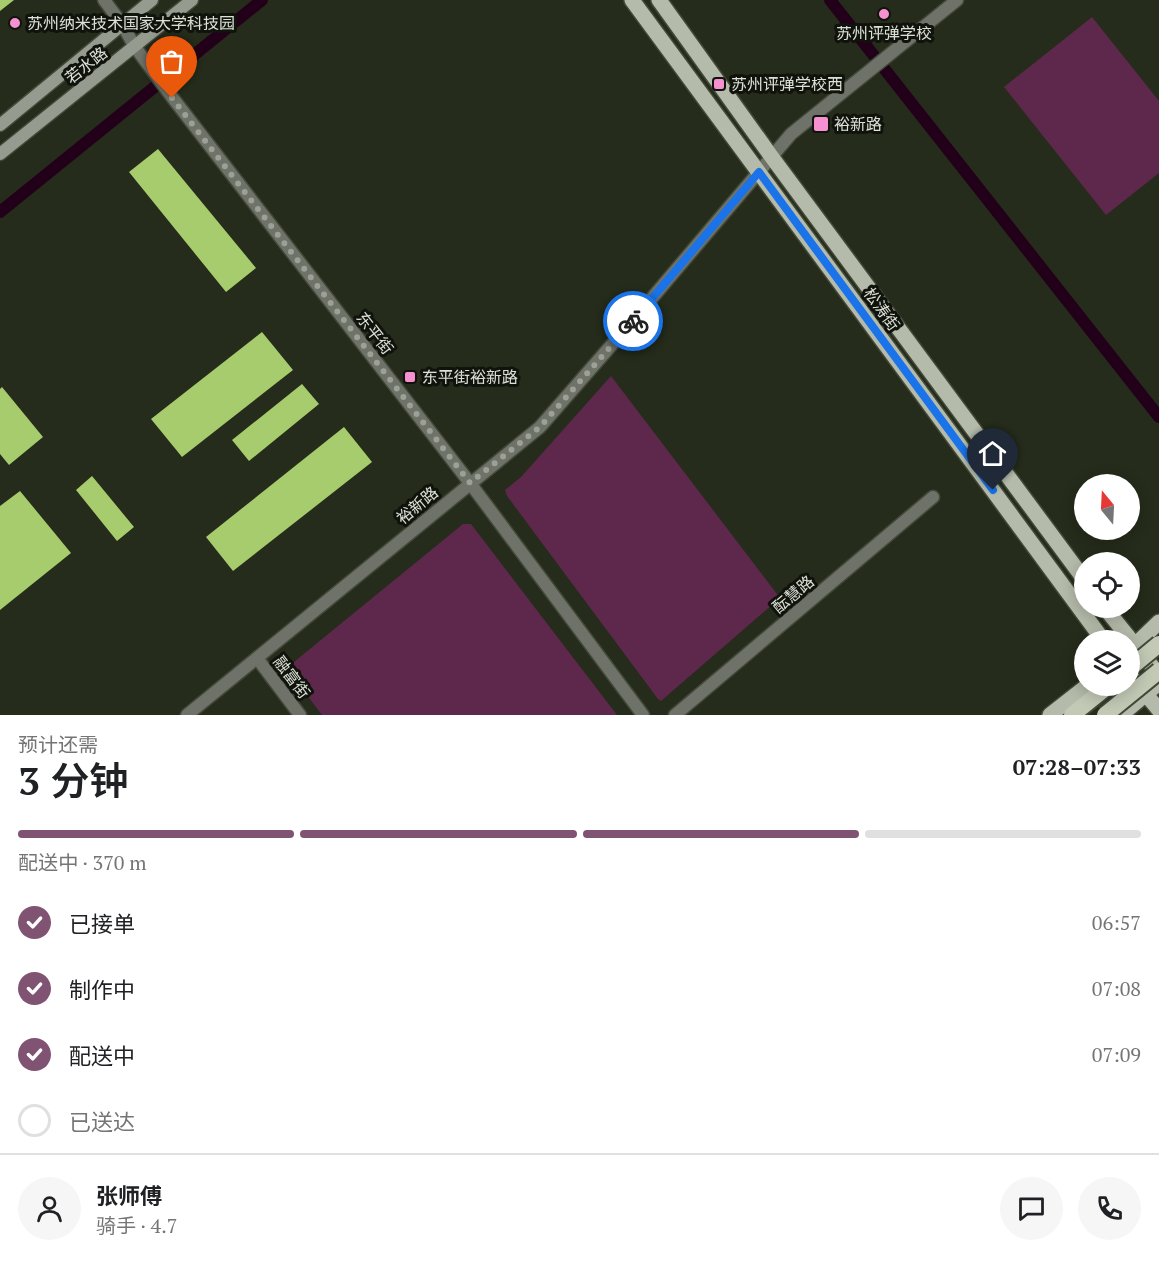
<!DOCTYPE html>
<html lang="zh">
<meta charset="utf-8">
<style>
body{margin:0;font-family:"PT Serif","Noto Sans SC",serif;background:#f6f6f6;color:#202124;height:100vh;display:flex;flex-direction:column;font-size:22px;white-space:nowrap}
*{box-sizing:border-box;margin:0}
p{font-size:20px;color:#757577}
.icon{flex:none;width:33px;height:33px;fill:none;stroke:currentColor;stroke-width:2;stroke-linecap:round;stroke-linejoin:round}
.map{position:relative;height:715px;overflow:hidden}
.panel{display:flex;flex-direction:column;background:#fff;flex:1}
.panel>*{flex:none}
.needle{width:39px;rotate:342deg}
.fabs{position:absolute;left:1074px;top:474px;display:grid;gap:12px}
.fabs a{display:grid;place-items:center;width:66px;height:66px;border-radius:50%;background:#fff;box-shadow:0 3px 15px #0003;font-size:30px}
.pin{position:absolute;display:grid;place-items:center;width:51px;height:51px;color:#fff;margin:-62px -26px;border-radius:50% 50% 50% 0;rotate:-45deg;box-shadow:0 0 6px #0007}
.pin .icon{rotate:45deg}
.courier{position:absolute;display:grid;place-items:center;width:60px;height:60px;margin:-30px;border:4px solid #1a73e8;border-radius:50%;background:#fff;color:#222;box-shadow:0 2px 8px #0007}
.head em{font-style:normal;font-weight:600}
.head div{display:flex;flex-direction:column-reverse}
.head{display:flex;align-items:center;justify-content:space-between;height:102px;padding:0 18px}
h1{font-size:39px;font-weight:600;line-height:45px}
.bar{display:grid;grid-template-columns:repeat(4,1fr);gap:9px 6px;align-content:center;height:72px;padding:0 18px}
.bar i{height:8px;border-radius:4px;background:#e0e0e0}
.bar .active{background:#805372}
.bar p{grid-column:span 4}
.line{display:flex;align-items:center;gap:15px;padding:0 18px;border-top:2px solid #e0e0e0}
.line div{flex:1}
.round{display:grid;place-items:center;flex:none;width:63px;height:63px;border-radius:32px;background:#f6f6f6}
ol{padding:0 18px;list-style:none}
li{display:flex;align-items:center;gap:18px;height:66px}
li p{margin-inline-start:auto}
li .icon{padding:6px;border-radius:50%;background:#805372;color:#fff;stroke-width:4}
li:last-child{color:#757577}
li i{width:33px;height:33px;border:3px solid #e0e0e0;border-radius:50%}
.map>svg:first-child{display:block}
.green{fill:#5d284b}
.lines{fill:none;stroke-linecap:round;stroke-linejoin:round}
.canal{stroke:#230019;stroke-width:12}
.building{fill:#a7cc6d}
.tertiary-casing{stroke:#424939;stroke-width:15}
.secondary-casing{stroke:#424939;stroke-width:15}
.primary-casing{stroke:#424939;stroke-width:18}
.trunk-casing{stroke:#424939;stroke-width:20}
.tertiary{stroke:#6e7269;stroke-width:12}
.secondary{stroke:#959b8e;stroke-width:12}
.primary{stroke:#b4bbaa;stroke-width:15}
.trunk{stroke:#c2cab6;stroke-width:16}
.trunk-bridge-casing{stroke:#424939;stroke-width:20;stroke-linecap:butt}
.trunk-bridge{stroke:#c2cab6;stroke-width:16}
.done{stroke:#9ba195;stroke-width:6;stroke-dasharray:0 10.8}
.route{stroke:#1a73e8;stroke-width:8}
.poi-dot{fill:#f590d1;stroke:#10130c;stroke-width:2}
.labels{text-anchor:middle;stroke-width:6;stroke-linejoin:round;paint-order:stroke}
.poi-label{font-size:16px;fill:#dbe0d6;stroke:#10130c;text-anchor:start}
.street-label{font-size:16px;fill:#dbe0d6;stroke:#10130c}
</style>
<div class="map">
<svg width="1159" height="715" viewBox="0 0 1159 715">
<rect width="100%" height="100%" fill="#252c1b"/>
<g class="green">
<polygon points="1092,17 1159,101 1159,173 1106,215 1004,87"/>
<polygon points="611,376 780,598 661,701 658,699 507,496 505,490 521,477"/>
<polygon points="463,524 471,524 617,715 322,715 291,674 289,666"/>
</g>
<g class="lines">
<g class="canal">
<polyline points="830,0 1159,417"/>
<polyline points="0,212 262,0"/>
</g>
</g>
<g class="building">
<polygon points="0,0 14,0 0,11"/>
<polygon points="158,149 256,268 226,292 129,172"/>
<polygon points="262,332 293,370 182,457 151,419"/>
<polygon points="302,384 319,404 249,461 232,440"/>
<polygon points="2,387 43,437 9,465 0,454 0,389"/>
<polygon points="344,427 372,462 233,571 206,537"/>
<polygon points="92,476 134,527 117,541 76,490"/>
<polygon points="20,491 71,553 0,610 0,506"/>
</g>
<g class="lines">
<defs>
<g id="tertiary">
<polyline points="104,0 122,24 135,47 172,97 470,483 643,715"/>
<polyline points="257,658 300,715"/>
<polyline points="187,715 540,427 636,317 791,134 957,0"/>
<polyline points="675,715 933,497"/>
</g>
<g id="secondary">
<polyline points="0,125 152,0"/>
<polyline points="0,154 192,0"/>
</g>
<g id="primary">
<polyline points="632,0 1103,640"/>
<polyline points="659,0 771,156 1084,579"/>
<polyline points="1105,608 1159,675"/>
<polyline points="1130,650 1159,622"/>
<polyline points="1130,675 1159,710"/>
<polyline points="1050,715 1087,686"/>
<polyline points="1121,715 1159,683"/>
</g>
<polyline id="trunk" points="1072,715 1108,686"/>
</defs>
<use href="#tertiary" class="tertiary-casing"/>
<use href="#secondary" class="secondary-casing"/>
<use href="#primary" class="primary-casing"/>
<use href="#trunk" class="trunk-casing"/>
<use href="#tertiary" class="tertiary"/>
<use href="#secondary" class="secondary"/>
<use href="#primary" class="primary"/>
<use href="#trunk" class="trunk"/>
<defs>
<g id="trunk-bridge">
<polyline points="1130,668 1159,644"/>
<polyline points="1105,715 1159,671"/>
</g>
</defs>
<use href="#trunk-bridge" class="trunk-bridge-casing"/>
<use href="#trunk-bridge" class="trunk-bridge"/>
</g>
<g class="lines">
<polyline class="done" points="172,98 470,483 540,427 633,321"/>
<polyline class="route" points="633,321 759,172 993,490"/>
</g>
<g class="poi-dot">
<circle cx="884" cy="14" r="6"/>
<circle cx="15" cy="23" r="6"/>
<rect x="713" y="78" width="12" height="12" rx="3"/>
<rect x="813" y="116" width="16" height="16" rx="3"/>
<rect x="404" y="371" width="12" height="12" rx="3"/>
</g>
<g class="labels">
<g class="poi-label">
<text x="27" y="29">苏州纳米技术国家大学科技园</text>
<text x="884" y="39" text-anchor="middle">苏州评弹学校</text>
<text x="731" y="90">苏州评弹学校西</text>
<text x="834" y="130">裕新路</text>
<text x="422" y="383">东平街裕新路</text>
</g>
<g class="street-label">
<text transform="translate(86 65) rotate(-38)" y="6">若水路</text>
<text transform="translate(882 309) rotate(54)" y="6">松涛街</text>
<text transform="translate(375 333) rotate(52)" y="6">东平街</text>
<text transform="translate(417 505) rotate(-40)" y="6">裕新路</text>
<text transform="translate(793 594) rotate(-40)" y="6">酝慧路</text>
<text transform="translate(292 677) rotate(53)" y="6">融富街</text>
</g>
</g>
</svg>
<div class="fabs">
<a><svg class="needle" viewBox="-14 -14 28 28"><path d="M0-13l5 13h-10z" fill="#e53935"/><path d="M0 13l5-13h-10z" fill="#757577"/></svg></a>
<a><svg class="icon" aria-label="locate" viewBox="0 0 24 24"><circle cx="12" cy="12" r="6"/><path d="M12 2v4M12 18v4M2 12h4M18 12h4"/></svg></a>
<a><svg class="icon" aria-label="layers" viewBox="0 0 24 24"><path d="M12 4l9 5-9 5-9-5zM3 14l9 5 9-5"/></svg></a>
</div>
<div class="pin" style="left:172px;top:98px;background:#ea580c"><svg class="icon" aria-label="bag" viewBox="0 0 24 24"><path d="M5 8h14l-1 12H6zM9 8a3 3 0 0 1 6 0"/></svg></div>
<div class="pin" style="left:993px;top:490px;background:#1f2937"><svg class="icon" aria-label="home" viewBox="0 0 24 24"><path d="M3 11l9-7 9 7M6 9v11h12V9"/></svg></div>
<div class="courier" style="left:633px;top:321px"><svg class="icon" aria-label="bike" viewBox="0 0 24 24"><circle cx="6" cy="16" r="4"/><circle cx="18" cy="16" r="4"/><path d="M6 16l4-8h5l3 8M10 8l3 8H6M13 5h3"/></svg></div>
</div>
<section class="panel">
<div class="head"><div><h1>3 分钟</h1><p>预计还需</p></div><em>07:28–07:33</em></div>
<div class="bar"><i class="active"></i><i class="active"></i><i class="active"></i><i></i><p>配送中 · 370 m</p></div>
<ol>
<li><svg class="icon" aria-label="check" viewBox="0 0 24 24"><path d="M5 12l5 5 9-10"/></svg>已接单<p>06:57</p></li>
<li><svg class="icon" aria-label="check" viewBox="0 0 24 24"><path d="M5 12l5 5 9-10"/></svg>制作中<p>07:08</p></li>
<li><svg class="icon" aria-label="check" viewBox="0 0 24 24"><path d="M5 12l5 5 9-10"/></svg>配送中<p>07:09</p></li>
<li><i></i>已送达</li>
</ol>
<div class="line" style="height:108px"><a class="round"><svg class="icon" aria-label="person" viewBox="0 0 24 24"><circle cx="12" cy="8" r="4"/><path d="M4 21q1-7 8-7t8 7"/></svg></a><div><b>张师傅</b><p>骑手 · 4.7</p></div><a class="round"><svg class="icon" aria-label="chat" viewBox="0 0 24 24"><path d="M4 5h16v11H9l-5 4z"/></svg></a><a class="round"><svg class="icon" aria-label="phone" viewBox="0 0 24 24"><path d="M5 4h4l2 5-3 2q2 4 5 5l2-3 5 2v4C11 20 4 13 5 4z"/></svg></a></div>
</section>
